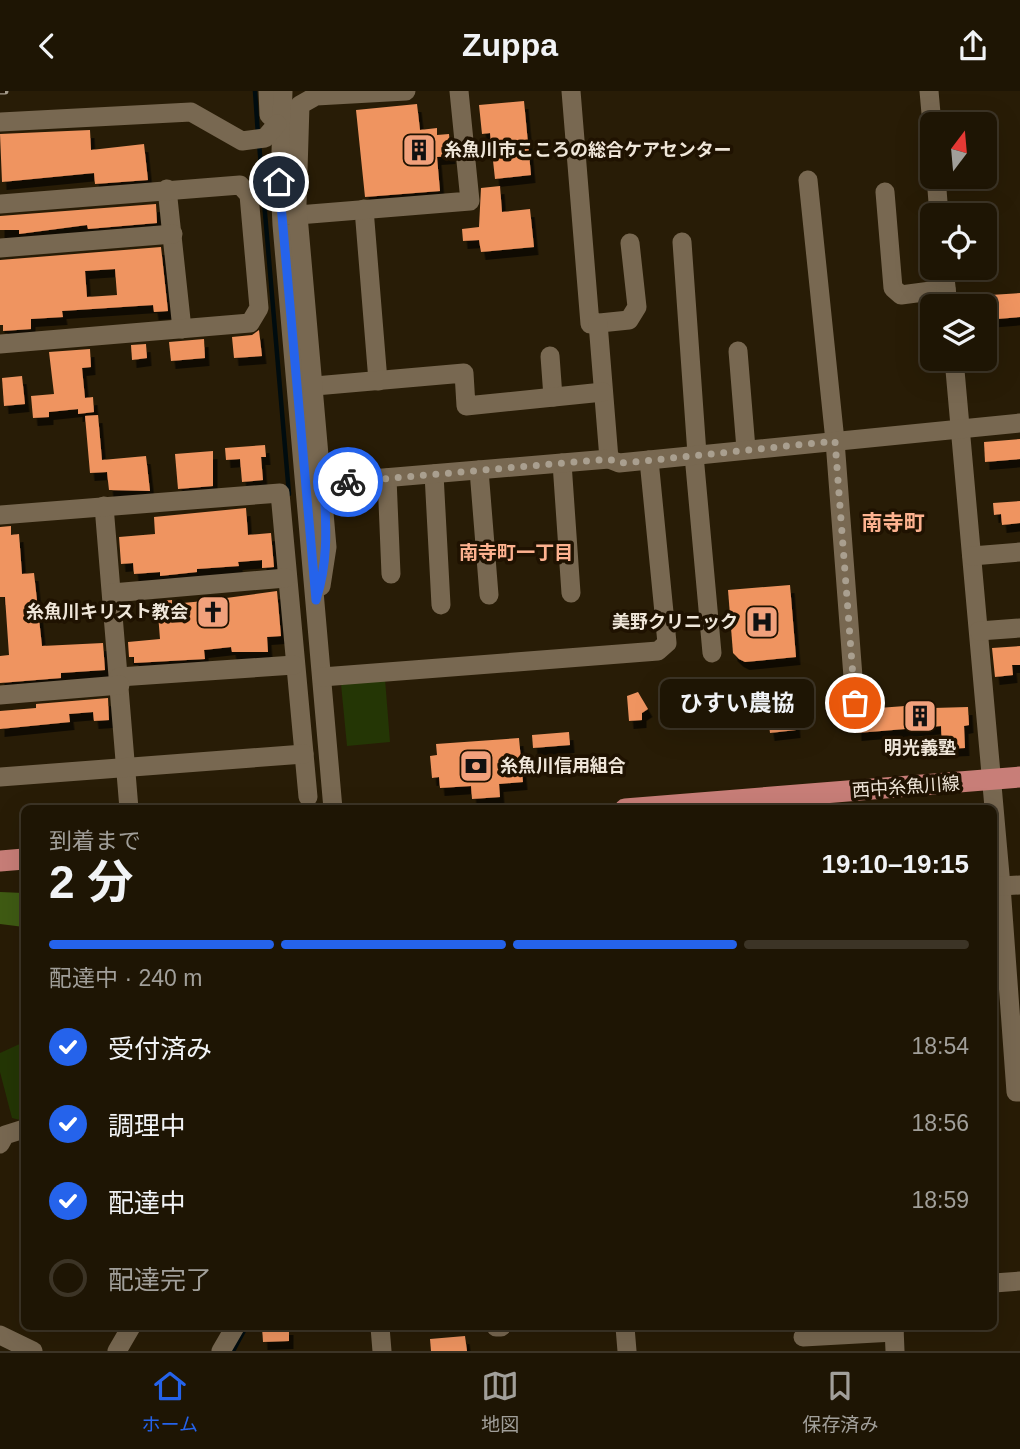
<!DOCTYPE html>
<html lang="ja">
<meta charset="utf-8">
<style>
body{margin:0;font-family:Arial,"Noto Sans JP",sans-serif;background:#2b2213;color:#f1f3f6;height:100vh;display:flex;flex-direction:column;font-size:26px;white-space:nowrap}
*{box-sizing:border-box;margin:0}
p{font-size:23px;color:#a19f9a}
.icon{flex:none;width:38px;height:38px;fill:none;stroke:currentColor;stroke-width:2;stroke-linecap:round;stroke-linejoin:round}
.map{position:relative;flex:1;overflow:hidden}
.side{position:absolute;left:21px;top:714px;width:976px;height:525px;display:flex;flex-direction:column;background:#1e1504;border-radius:10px;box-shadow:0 7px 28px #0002,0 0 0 2px #3c3426}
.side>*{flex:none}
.needle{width:46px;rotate:16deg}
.controls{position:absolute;left:920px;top:21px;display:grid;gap:14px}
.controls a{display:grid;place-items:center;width:77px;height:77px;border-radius:10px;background:#1e1504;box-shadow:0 7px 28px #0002,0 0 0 2px #3c3426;font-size:35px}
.pin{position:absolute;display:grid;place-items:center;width:60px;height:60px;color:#fff;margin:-30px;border:4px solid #fff;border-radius:50%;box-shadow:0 2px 7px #0007}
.courier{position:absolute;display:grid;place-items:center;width:70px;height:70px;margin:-35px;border:5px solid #2563eb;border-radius:50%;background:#fff;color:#222;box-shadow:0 2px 9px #0007}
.bubble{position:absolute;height:49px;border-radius:10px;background:#1e1504;box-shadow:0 7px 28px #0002,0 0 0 2px #3c3426;font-size:23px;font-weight:700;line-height:49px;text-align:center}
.overview em{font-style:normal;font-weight:700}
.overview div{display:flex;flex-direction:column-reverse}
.overview{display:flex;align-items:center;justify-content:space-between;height:119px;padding:0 28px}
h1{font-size:46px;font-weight:700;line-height:52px}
.bar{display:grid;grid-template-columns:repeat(4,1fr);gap:10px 7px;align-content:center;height:84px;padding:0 28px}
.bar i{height:9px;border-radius:5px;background:#3c3426}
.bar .current{background:#2563eb}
.bar p{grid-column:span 4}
ol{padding:0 28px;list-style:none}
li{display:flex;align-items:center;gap:21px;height:77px}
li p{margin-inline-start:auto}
li .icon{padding:7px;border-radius:50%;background:#2563eb;color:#fff;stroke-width:4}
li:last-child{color:#a19f9a}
li i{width:38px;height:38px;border:4px solid #3c3426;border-radius:50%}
header{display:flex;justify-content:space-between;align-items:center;height:91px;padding:0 28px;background:#1e1504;font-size:32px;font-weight:700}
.tab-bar{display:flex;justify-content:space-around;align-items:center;height:98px;border-top:2px solid #3c3426;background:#1e1504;font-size:19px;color:#a19f9a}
.tab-bar a{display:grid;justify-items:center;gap:4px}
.tab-bar .current{color:#2563eb}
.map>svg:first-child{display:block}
.green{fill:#243605}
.forest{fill:#3f5b13}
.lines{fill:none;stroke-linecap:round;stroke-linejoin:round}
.stream{stroke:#000c0f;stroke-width:4.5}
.building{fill:#ef9461;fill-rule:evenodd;filter:url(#shadow)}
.minor{stroke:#786851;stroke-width:19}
.major{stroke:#c87e78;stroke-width:21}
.rail-casing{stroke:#a59b8b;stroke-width:7}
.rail{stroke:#1f1201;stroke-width:4.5;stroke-dasharray:13;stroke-linecap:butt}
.done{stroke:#a99f8f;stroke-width:7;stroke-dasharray:0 12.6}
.route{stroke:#2563eb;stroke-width:9}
.labels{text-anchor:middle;stroke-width:7;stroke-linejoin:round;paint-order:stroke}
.poi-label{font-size:18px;font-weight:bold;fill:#efe6d9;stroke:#1f1201;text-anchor:start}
.street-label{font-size:18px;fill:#efe6d9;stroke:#1f1201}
.neighbourhood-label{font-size:19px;font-weight:bold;fill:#fdb290;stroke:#1f1201}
.quarter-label{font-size:21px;font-weight:bold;fill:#fdb290;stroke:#1f1201}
</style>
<header><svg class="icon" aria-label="back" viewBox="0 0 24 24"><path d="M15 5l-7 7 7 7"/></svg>Zuppa<svg class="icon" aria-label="share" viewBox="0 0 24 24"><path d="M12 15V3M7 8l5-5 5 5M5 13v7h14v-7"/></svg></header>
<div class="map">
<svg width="1020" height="1260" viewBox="0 0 1020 1260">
<defs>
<filter id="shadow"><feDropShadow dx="4.5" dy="8" stdDeviation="0" flood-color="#0009"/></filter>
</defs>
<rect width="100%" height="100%" fill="#281c06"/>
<g class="green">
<polygon points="385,588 390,651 347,655 341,593"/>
<polygon points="24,951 24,1030 12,1027 0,981 0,962"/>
</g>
<polygon class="forest" points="0,801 24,802 24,836 0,833"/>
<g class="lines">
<g class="stream">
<polyline points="255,0 258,44"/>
<polyline points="259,52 289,403"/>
<polyline points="233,1260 246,1236"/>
</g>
</g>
<g class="building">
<polygon points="524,10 531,84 495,88 490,42 482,43 479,14"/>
<polygon points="417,13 420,39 437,37 437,44 449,43 451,65 437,66 440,100 365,106 356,19"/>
<polygon points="90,39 91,59 144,53 148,89 95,93 94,82 2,91 0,43"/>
<polygon points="500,95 502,121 530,118 534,156 481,161 479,149 463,150 462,138 479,136 481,97"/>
<polygon points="156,113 157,132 88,138 87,134 19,143 19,139 0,139 0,125"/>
<path d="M161,156L168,220L154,221L153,214L62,220L63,226L31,228V238L3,240V234H0V169ZM115,178L117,204L87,206L85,180Z"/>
<polygon points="1020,202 1020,226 985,229 985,215 960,215 959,206"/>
<polygon points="259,239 262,265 234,267 232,246 252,244"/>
<polygon points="204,248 205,267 171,270 169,251"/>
<polygon points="146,253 147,267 132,269 131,254"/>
<polygon points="90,258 91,276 82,277 85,307 93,306 94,321 78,323 78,318 49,321 49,326 33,327 31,305 54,303 49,261"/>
<polygon points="22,285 25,313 4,315 2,287"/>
<polygon points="98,324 102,369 146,365 150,400 109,399 107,381 90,382 85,325"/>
<polygon points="1020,348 1020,368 985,371 984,351"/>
<polygon points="265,354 266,366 261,366 263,389 242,391 240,368 226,369 225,357"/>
<polygon points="213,360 213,395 178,398 175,363"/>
<polygon points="1020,410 1020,432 1002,434 1001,423 994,424 993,412"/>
<polygon points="246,417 248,444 271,442 274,476 262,477 262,469 238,471 239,475 197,478 197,481 160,485 160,481 134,483 133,472 121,473 119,446 155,443 154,426"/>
<polygon points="11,435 11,444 19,443 22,483 34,482 42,555 103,552 105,579 61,582 61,587 0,592 0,565 9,564 5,506 0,506 0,436"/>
<polygon points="790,494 796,566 745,571 739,568 733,562 728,499"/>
<polygon points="277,500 281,545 267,546 268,561 232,561 231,556 204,559 205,568 134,572 134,566 129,566 128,551 160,548 157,510 172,509 172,513 204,510"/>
<polygon points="1020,555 1020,574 1012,574 1013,584 995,586 992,557"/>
<polygon points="638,601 648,618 642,622 642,629 629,630 627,605"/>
<polygon points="108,607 109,629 94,630 93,621 69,623 70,631 0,638 0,620 36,617 36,613"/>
<polygon points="932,613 933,617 968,616 969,634 964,635 965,657 942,658 941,635 857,642 856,624 865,618"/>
<polygon points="795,625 796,639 770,642 768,627"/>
<polygon points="569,641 570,654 533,657 532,644"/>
<polygon points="519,647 523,691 499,693 500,706 472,708 471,695 440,697 439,686 432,687 430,665 437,664 436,653"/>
<polygon points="262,1236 289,1236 289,1250 263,1251"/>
<polygon points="465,1245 467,1260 431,1260 430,1248"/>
</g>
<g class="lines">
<g class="minor">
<polyline points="268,0 269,24 279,33"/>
<polyline points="283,0 280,91 282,134 333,718"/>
<polyline points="571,0 590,233 629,229 637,216 630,152"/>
<polyline points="929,0 933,45"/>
<polyline points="0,31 191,21 242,50 265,47 277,33"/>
<polyline points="936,86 939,124"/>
<polyline points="808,89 835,350 855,612"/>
<polyline points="167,98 182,238"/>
<polyline points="885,101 893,197 901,204 946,198"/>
<polyline points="0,113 240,94 249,104 259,217 250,232 0,253"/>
<polyline points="364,118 378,290"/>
<polyline points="298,124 470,110 459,0"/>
<polyline points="682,151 697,363"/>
<polyline points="0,157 173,143"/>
<polyline points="944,177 948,215"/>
<polyline points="598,232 609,368"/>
<polyline points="738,260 746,358"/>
<polyline points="550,265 553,306"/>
<polyline points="954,268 1001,795 1016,1001 1020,1001"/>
<polyline points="315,295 464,282 466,315 603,301"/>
<polyline points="694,364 712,562"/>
<polyline points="562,372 571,502"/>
<polyline points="479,379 489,504"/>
<polyline points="434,383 441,514"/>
<polyline points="387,387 391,483"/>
<polyline points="324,392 609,368 619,372 1020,332"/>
<polyline points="104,415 129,718"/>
<polyline points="0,424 280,402 308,706"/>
<polyline points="972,465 1020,461"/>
<polyline points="321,495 327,456 297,113 300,14 316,5 406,0"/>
<polyline points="112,502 286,487"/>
<polyline points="979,540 1020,537"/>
<polyline points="119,586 294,574"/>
<polyline points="322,586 658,560 667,552 649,369"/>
<polyline points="0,604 120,594"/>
<polyline points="0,686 304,663"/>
<polyline points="1001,795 1020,794"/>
<polyline points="0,1053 5,1044 24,1038"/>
<polyline points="994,1192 1020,1190"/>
<polyline points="380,1236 382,1260"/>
<polyline points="496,1236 501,1236"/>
<polyline points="625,1236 627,1260"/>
<polyline points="894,1236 895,1260"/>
<polyline points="0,1244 33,1260"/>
<polyline points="803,1246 894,1241"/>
<polyline points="117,1260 131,1236"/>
<polyline points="221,1260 235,1236"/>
</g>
<g class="major">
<polyline points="625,718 1020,686"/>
<polyline points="0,770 24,768"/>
</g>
<defs>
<polyline id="rail" points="0,0 5,0"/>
</defs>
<use href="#rail" class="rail-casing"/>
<use href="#rail" class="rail"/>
</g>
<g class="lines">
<polyline class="done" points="348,391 609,368 619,372 634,371 835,350 855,612"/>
<path class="route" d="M279,91L316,509C329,469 326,434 324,393L348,391"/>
</g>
<defs>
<symbol id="building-square" viewBox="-11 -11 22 22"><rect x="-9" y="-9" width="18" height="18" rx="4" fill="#f1a17c" stroke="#1f1201"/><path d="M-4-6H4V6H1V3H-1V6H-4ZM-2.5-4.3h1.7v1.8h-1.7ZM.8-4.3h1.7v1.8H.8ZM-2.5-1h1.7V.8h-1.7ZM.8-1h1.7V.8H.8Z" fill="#111"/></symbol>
<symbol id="church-square" viewBox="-11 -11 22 22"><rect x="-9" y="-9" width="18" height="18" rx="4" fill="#f1a17c" stroke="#1f1201"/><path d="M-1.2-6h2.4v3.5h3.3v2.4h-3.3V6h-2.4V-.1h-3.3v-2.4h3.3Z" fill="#111"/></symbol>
<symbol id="hospital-square" viewBox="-11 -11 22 22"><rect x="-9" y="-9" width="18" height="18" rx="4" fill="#f1a17c" stroke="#1f1201"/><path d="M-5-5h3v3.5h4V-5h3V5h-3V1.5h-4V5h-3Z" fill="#111"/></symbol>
<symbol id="bank-square" viewBox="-11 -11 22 22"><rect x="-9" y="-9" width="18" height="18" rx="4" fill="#f1a17c" stroke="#1f1201"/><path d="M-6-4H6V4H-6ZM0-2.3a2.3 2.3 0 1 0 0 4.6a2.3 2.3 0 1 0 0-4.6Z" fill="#111"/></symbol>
</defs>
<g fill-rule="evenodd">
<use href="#building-square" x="400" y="40" width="38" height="38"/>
<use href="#church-square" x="194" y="502" width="38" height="38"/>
<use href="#hospital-square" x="743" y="512" width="38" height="38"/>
<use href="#building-square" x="901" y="606" width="38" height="38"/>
<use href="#bank-square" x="457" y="656" width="38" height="38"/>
</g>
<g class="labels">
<g class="poi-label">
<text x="444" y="65">糸魚川市こころの総合ケアセンター</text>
<text x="188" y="527" text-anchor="end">糸魚川キリスト教会</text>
<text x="738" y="537" text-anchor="end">美野クリニック</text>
<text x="920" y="663" text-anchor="middle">明光義塾</text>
<text x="500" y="681">糸魚川信用組合</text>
</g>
<g class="street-label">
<text transform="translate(906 696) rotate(-4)" y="6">西中糸魚川線</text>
</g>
<g class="neighbourhood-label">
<text x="516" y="468">南寺町一丁目</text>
</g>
<g class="quarter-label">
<text x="893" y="439">南寺町</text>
</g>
</g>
</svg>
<div class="controls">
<a><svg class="needle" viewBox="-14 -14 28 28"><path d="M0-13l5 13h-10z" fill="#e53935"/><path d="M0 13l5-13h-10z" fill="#a19f9a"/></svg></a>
<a><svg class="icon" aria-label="locate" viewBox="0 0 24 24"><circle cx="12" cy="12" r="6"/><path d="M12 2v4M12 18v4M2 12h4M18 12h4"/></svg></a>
<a><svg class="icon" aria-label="layers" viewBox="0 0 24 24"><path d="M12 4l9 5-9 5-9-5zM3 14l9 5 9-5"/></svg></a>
</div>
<div class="pin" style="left:855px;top:612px;background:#ea580c"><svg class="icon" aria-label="bag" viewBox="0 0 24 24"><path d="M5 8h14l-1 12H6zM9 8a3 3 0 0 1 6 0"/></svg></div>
<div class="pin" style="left:279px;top:91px;background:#1f2937"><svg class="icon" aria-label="home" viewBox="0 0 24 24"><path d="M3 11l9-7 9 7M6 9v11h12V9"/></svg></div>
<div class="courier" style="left:348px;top:391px"><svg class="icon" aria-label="bike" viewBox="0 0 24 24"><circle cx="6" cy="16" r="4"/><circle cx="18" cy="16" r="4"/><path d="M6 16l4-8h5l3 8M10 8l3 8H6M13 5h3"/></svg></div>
<div class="bubble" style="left:660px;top:588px;width:154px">ひすい農協</div>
<section class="side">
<div class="overview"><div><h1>2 分</h1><p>到着まで</p></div><em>19:10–19:15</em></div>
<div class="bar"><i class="current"></i><i class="current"></i><i class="current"></i><i></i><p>配達中 · 240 m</p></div>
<ol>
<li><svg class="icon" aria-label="check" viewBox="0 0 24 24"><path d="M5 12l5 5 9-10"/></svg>受付済み<p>18:54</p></li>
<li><svg class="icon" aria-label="check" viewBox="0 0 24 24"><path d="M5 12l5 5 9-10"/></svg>調理中<p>18:56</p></li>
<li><svg class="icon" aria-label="check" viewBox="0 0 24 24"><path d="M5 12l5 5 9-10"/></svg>配達中<p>18:59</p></li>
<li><i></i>配達完了</li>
</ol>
</section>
</div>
<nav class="tab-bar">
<a class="current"><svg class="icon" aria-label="home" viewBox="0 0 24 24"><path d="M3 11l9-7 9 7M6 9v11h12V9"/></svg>ホーム</a>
<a><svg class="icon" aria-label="map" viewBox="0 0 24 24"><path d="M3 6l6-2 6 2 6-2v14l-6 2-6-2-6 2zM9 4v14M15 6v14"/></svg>地図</a>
<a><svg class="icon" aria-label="saved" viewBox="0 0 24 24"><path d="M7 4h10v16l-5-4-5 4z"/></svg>保存済み</a>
</nav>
